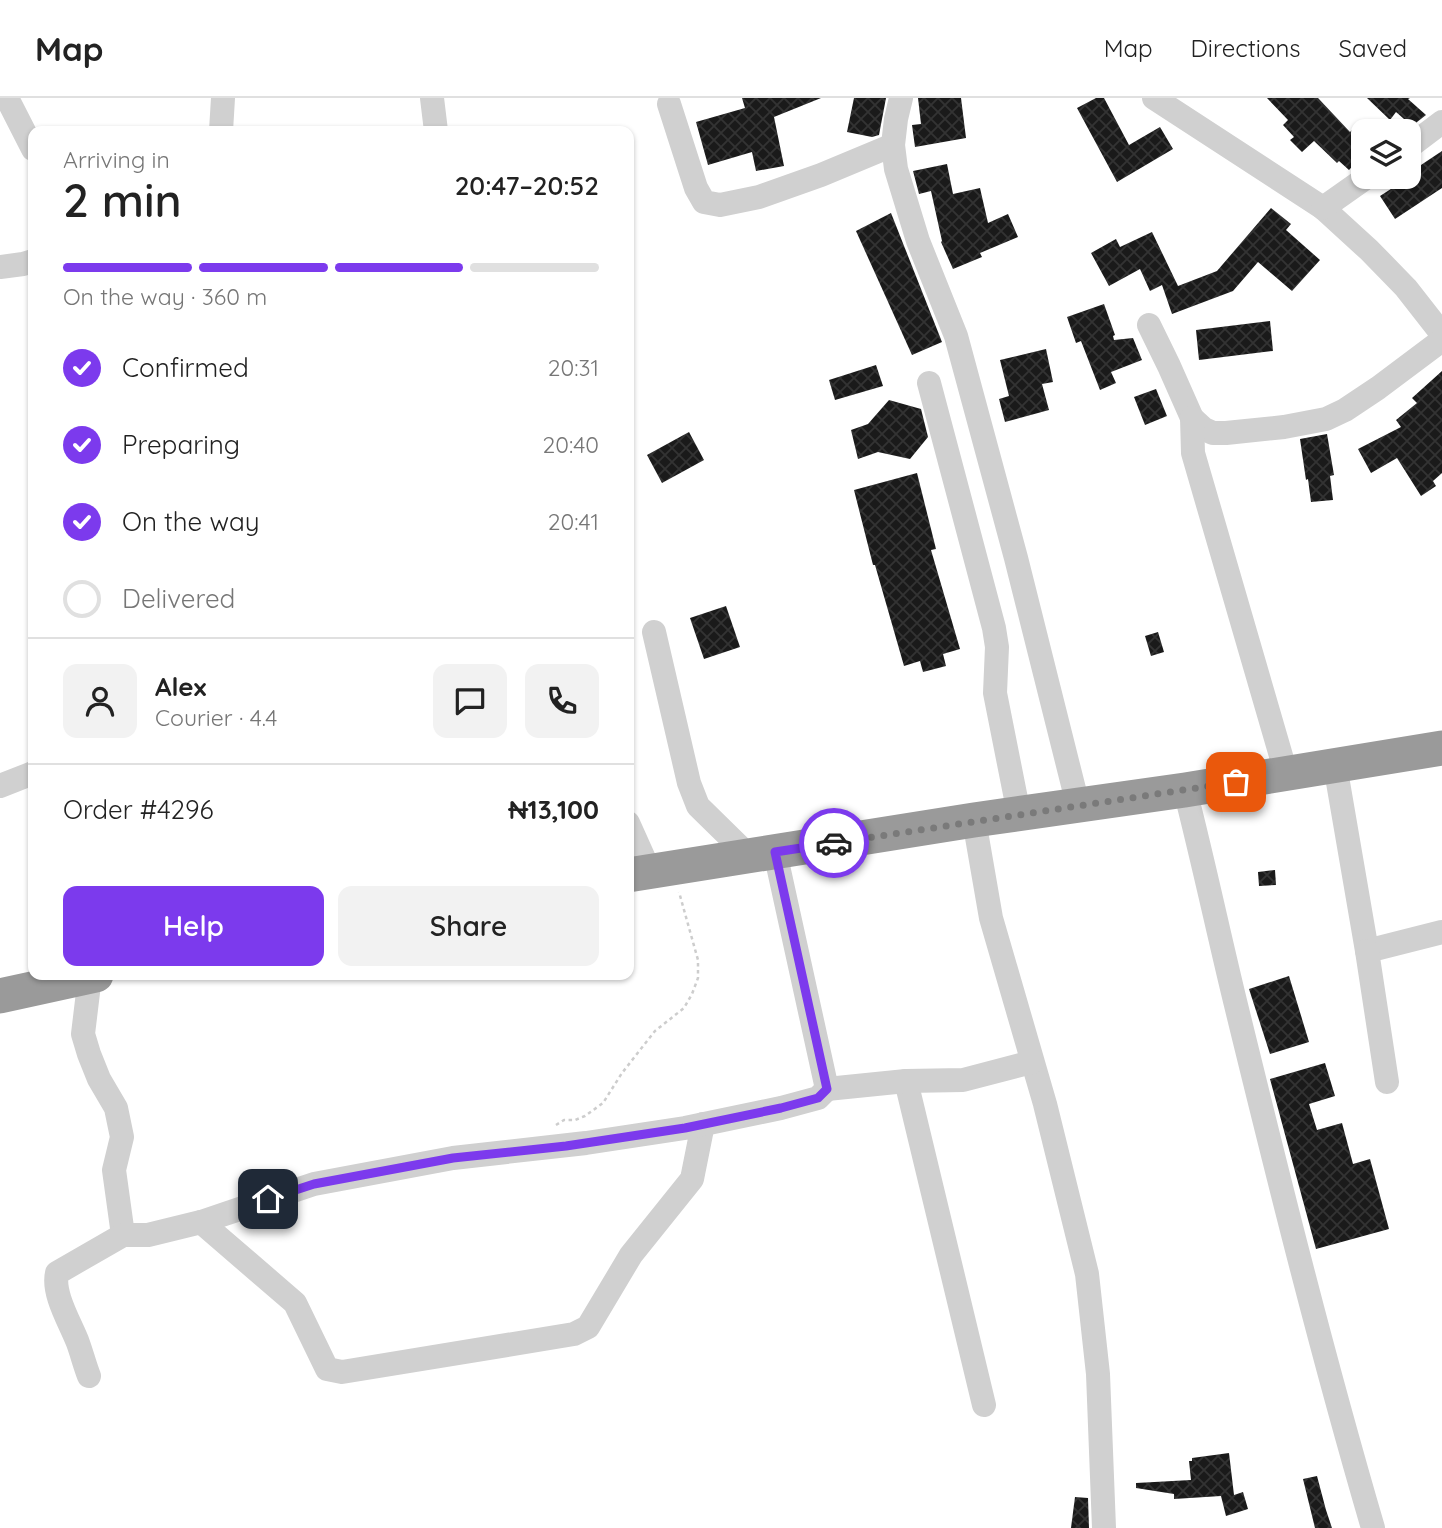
<!DOCTYPE html>
<meta charset="utf-8">
<style>
body{margin:0;font-family:Quicksand,sans-serif;background:#f2f2f2;color:#222;height:100vh;display:flex;flex-direction:column;font-size:26px;white-space:nowrap}
*{box-sizing:border-box;margin:0}
p{font-size:23px;color:#767676}
.icon{flex:none;width:38px;height:38px;fill:none;stroke:currentColor;stroke-width:2;stroke-linecap:round;stroke-linejoin:round}
.map{position:relative;flex:1;overflow:hidden}
.sheet{position:absolute;left:28px;top:28px;width:606px;height:854px;display:flex;flex-direction:column;background:#fff;border-radius:14px;box-shadow:0 2px 5px #0004}
.sheet>*{flex:none}
.fabs{position:absolute;left:1351px;top:21px;display:grid;gap:14px}
.fabs a{display:grid;place-items:center;width:70px;height:70px;border-radius:14px;background:#fff;box-shadow:0 2px 5px #0004;font-size:35px}
.pin{position:absolute;display:grid;place-items:center;width:60px;height:60px;color:#fff;margin:-30px;border-radius:14px;box-shadow:0 4px 10px #0006}
.courier{position:absolute;display:grid;place-items:center;width:70px;height:70px;margin:-35px;border:5px solid #7c3aed;border-radius:50%;background:#fff;color:#222;box-shadow:0 2px 9px #0007}
.summary em{font-style:normal;font-weight:600}
.summary div{display:flex;flex-direction:column-reverse}
.summary{display:flex;align-items:center;justify-content:space-between;height:119px;padding:0 35px}
h1{font-size:46px;font-weight:600;line-height:52px}
.bar{display:grid;grid-template-columns:repeat(4,1fr);gap:10px 7px;align-content:center;height:84px;padding:0 35px}
.bar i{height:9px;border-radius:5px;background:#e0e0e0}
.bar .current{background:#7c3aed}
.bar p{grid-column:span 4}
.line{display:flex;align-items:center;gap:18px;padding:0 35px;border-top:2px solid #e0e0e0}
.line div{flex:1}
.round{display:grid;place-items:center;flex:none;width:74px;height:74px;border-radius:14px;background:#f2f2f2}
ol{padding:0 35px;list-style:none}
li{display:flex;align-items:center;gap:21px;height:77px}
li p{margin-inline-start:auto}
li .icon{padding:7px;border-radius:50%;background:#7c3aed;color:#fff;stroke-width:4}
li:last-child{color:#767676}
li i{width:38px;height:38px;border:4px solid #e0e0e0;border-radius:50%}
.primary-button{display:flex;gap:14px;margin-top:auto;padding:14px 35px}
.primary-button a{flex:1;height:80px;border-radius:14px;background:#7c3aed;color:#fff;font-size:28px;font-weight:600;line-height:80px;text-align:center}
.primary-button a+a{background:#f2f2f2;color:#222}
header{display:flex;align-items:center;gap:42px;box-sizing:border-box;height:98px;padding:0 35px;background:#fff;border-bottom:2px solid #e0e0e0}
header strong{font-size:33px}
nav{display:flex;gap:38px;margin-inline-start:auto;font-size:24px}
.map>svg:first-child{display:block}
.building{fill:url(#building-cross-hatch)}
.lines{fill:none;stroke-linecap:round;stroke-linejoin:round}
.path{stroke:#cdcdcd;stroke-width:2.5;stroke-dasharray:3.5 3.5;stroke-linecap:butt}
.minor{stroke:#d0d0d0;stroke-width:24}
.highway{stroke:#9a9a9a;stroke-width:35}
.done{stroke:#7a7a7a;stroke-width:7;stroke-dasharray:0 12.6}
.route{stroke:#7c3aed;stroke-width:9}
</style>
<header>
<strong>Map</strong>
<nav><a>Map</a><a>Directions</a><a>Saved</a></nav>
</header>
<div class="map">
<svg width="1442" height="1430" viewBox="0 0 1442 1430">
<defs>
<pattern id="building-cross-hatch" width="8" height="8" patternUnits="userSpaceOnUse" patternTransform="scale(1.75)"><rect width="8" height="8" fill="#1a1a1a"/><path d="M0 0l8 8M0 8l8-8" fill="none" stroke="#333"/></pattern>
</defs>
<rect width="100%" height="100%" fill="#fff"/>
<g class="building">
<polygon points="742,0 821,0 774,19 784,68 756,73 752,54 708,67 696,24 745,10"/>
<polygon points="854,0 886,0 879,37 872,39 847,34"/>
<polygon points="918,0 961,0 966,40 915,49 912,27 921,26"/>
<polygon points="1096,0 1104,0 1129,47 1160,29 1173,51 1117,84 1077,10"/>
<polygon points="1267,0 1318,0 1350,34 1352,32 1363,43 1363,57 1349,72 1339,63 1337,65 1314,43 1302,54 1290,42 1294,39 1283,27 1288,22"/>
<polygon points="1367,0 1410,0 1408,1 1426,17 1412,28 1396,14 1390,22"/>
<polygon points="1442,53 1442,90 1395,121 1380,98 1411,78 1409,75"/>
<polygon points="947,66 953,96 980,90 988,125 1008,116 1018,139 980,155 982,159 953,171 941,144 942,143 931,93 919,96 913,73"/>
<polygon points="1271,110 1291,126 1286,132 1320,162 1292,193 1258,164 1233,193 1172,216 1162,187 1150,193 1140,171 1109,188 1091,155 1116,141 1120,149 1152,134 1178,188 1217,173"/>
<polygon points="891,115 942,244 912,257 856,133"/>
<polygon points="1104,206 1115,237 1113,238 1114,242 1133,240 1142,262 1111,274 1116,285 1100,292 1081,243 1076,245 1067,219"/>
<polygon points="1270,223 1273,253 1199,262 1196,232"/>
<polygon points="1046,251 1053,284 1042,286 1049,312 1005,324 999,301 1009,298 1000,262"/>
<polygon points="876,267 883,288 835,302 829,282"/>
<polygon points="1442,273 1442,375 1433,383 1436,388 1421,398 1397,360 1371,375 1358,351 1401,329 1396,322 1417,305 1412,300"/>
<polygon points="1156,291 1167,318 1145,327 1134,299"/>
<polygon points="889,302 921,311 928,339 910,361 878,354 858,361 851,332 868,326"/>
<polygon points="689,334 704,362 662,385 647,357"/>
<polygon points="1327,336 1334,377 1330,378 1333,402 1311,404 1308,381 1306,382 1300,341"/>
<polygon points="917,375 936,451 931,452 960,551 943,556 946,568 923,574 920,563 904,568 875,467 873,467 854,392"/>
<polygon points="726,508 740,549 704,561 690,520"/>
<polygon points="1158,534 1164,554 1151,558 1145,538"/>
<polygon points="1275,772 1276,787 1259,788 1258,774"/>
<polygon points="1289,878 1309,944 1270,956 1249,891"/>
<polygon points="1325,965 1335,998 1309,1006 1317,1032 1342,1025 1353,1066 1370,1061 1389,1131 1316,1151 1270,981"/>
<polygon points="1229,1355 1234,1397 1243,1394 1248,1411 1226,1418 1221,1398 1174,1401 1174,1396 1136,1390 1136,1385 1191,1382 1189,1363 1192,1363 1192,1360"/>
<polygon points="1317,1378 1326,1412 1332,1430 1315,1430 1303,1381"/>
<polygon points="1075,1399 1088,1400 1089,1430 1071,1430"/>
</g>
<g class="lines">
<polyline class="path" points="556,1027 564,1022 575,1022 585,1018 603,1005 622,975 655,933 684,910 692,896 698,880 698,862 679,794"/>
<g class="minor">
<polyline points="7,0 33,51"/>
<polyline points="432,0 436,33"/>
<polyline points="901,0 896,21 893,47 896,71 918,143 956,238 1016,460 1078,707"/>
<polyline points="1154,0 1323,110 1369,152 1406,190 1442,236"/>
<polyline points="669,6 696,90 704,104 720,107 759,99 821,77 893,47"/>
<polyline points="221,33 223,0"/>
<polyline points="1409,49 1442,24"/>
<polyline points="1323,110 1367,79"/>
<polyline points="0,169 23,166 33,163"/>
<polyline points="1149,227 1169,268 1192,320 1204,331 1213,335 1226,335 1284,329 1326,321 1345,312 1378,290 1442,242"/>
<polyline points="929,285 994,530 997,549 995,595 1019,716"/>
<polyline points="1192,320 1193,355 1286,675"/>
<polyline points="654,534 689,685 698,708 749,758"/>
<polyline points="1335,667 1367,853 1442,834"/>
<polyline points="0,688 33,675"/>
<path d="M1185,692C1203,762 1218,833 1235,903C1278,1079 1322,1256 1373,1430"/>
<polyline points="974,722 991,820 1045,1006 1087,1176 1098,1276 1104,1430"/>
<polyline points="628,725 650,774"/>
<polyline points="1367,853 1387,984"/>
<polyline points="90,878 83,936 89,956 99,981 116,1010 122,1039 114,1072 123,1137"/>
<polyline points="906,983 984,1307"/>
<polyline points="827,991 906,983 963,982 1032,964"/>
<polyline points="201,1124 295,1205 327,1271 342,1274 574,1236 588,1229 631,1157 692,1081 703,1026"/>
<path d="M89,1278C85,1268 82,1256 78,1245C71,1226 52,1196 57,1175L123,1137H148L201,1124L314,1086L453,1060L586,1045L685,1030L781,1010L818,1000L827,991L775,754"/>
</g>
<g class="highway">
<polyline points="628,777 974,722 1185,692 1442,650"/>
<polyline points="0,898 96,877"/>
</g>
</g>
<g class="lines">
<polyline class="done" points="834,745 1236,684"/>
<polyline class="route" points="268,1101 314,1086 453,1060 566,1048 685,1030 781,1010 818,1000 827,991 775,754 834,745"/>
</g>
</svg>
<div class="fabs">
<a><svg class="icon" aria-label="layers" viewBox="0 0 24 24"><path d="M12 4l9 5-9 5-9-5zM3 14l9 5 9-5"/></svg></a>
</div>
<div class="pin" style="left:1236px;top:684px;background:#ea580c"><svg class="icon" aria-label="bag" viewBox="0 0 24 24"><path d="M5 8h14l-1 12H6zM9 8a3 3 0 0 1 6 0"/></svg></div>
<div class="pin" style="left:268px;top:1101px;background:#1f2937"><svg class="icon" aria-label="home" viewBox="0 0 24 24"><path d="M3 11l9-7 9 7M6 9v11h12V9"/></svg></div>
<div class="courier" style="left:834px;top:745px"><svg class="icon" aria-label="car" viewBox="0 0 24 24"><path d="M5 17H2v-5l4-1 3-4h7l3 4 3 1v5h-3M9 17h6M6 11h13"/><circle cx="7" cy="17" r="2"/><circle cx="17" cy="17" r="2"/></svg></div>
<section class="sheet">
<div class="summary"><div><h1>2 min</h1><p>Arriving in</p></div><em>20:47–20:52</em></div>
<div class="bar"><i class="current"></i><i class="current"></i><i class="current"></i><i></i><p>On the way · 360 m</p></div>
<ol>
<li><svg class="icon" aria-label="check" viewBox="0 0 24 24"><path d="M5 12l5 5 9-10"/></svg>Confirmed<p>20:31</p></li>
<li><svg class="icon" aria-label="check" viewBox="0 0 24 24"><path d="M5 12l5 5 9-10"/></svg>Preparing<p>20:40</p></li>
<li><svg class="icon" aria-label="check" viewBox="0 0 24 24"><path d="M5 12l5 5 9-10"/></svg>On the way<p>20:41</p></li>
<li><i></i>Delivered</li>
</ol>
<div class="line" style="height:126px"><a class="round"><svg class="icon" aria-label="person" viewBox="0 0 24 24"><circle cx="12" cy="8" r="4"/><path d="M4 21q1-7 8-7t8 7"/></svg></a><div><b>Alex</b><p>Courier · 4.4</p></div><a class="round"><svg class="icon" aria-label="chat" viewBox="0 0 24 24"><path d="M4 5h16v11H9l-5 4z"/></svg></a><a class="round"><svg class="icon" aria-label="phone" viewBox="0 0 24 24"><path d="M5 4h4l2 5-3 2q2 4 5 5l2-3 5 2v4C11 20 4 13 5 4z"/></svg></a></div>
<div class="line" style="height:91px"><div>Order #4296</div><b>₦13,100</b></div>
<div class="primary-button"><a>Help</a><a>Share</a></div>
</section>
</div>
